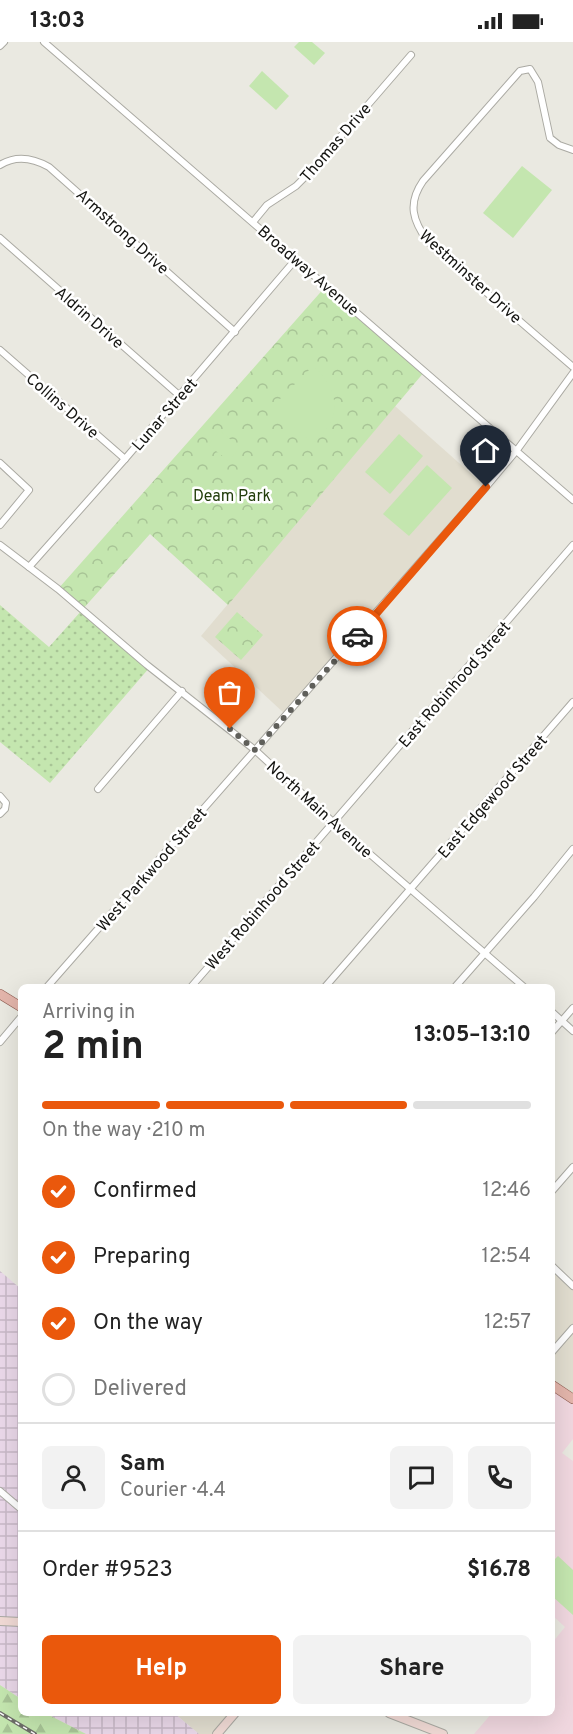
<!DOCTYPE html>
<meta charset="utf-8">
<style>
body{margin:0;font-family:Overpass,sans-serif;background:#f2f2f2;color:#222;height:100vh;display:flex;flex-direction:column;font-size:22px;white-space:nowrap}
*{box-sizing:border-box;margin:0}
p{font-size:20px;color:#767676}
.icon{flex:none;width:33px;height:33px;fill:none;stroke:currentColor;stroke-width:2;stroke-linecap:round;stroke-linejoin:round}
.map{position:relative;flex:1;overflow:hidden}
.panel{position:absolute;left:18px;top:942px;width:537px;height:732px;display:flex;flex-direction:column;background:#fff;border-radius:9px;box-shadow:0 6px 24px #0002}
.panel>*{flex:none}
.pin{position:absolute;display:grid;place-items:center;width:51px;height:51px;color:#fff;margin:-62px -26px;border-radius:50% 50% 50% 0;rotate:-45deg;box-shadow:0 0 6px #0007}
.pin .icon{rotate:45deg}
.courier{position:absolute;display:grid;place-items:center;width:60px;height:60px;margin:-30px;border:4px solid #ea580c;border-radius:50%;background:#fff;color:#222;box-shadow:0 2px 8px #0007}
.headline em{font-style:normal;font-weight:700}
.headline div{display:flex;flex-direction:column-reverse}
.headline{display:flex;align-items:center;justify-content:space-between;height:102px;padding:0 24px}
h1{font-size:39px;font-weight:700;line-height:45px}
.bar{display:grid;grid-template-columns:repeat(4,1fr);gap:9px 6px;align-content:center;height:72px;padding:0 24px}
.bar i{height:8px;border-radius:4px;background:#e0e0e0}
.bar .on{background:#ea580c}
.bar p{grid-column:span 4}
.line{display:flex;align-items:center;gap:15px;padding:0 24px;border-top:2px solid #e0e0e0}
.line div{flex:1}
.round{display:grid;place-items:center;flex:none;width:63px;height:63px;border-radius:9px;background:#f2f2f2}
ol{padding:0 24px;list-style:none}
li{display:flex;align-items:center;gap:18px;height:66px}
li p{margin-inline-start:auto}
li .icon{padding:6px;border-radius:50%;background:#ea580c;color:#fff;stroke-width:4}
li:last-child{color:#767676}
li i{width:33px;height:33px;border:3px solid #e0e0e0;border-radius:50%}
.cta{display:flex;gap:12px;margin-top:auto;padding:12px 24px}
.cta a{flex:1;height:69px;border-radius:9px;background:#ea580c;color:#fff;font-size:24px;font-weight:700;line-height:69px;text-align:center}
.cta a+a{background:#f2f2f2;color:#222}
.status{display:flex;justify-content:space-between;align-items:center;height:42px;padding:0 30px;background:#fff;direction:ltr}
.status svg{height:16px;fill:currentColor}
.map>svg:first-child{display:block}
.built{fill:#e1ddcf}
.industrial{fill:url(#industrial-grid)}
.education{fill:#f0d7df}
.grass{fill:url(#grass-dots)}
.forest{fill:url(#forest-firs)}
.park{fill:url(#park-crowns)}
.garden{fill:#c4e6af}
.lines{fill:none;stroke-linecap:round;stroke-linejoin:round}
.street-casing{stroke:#abaaa3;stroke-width:8}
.secondary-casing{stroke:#abaaa3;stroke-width:10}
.primary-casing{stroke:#8e5d51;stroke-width:10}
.street{stroke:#fff;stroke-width:6}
.secondary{stroke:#f1dad5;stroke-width:8}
.primary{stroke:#e3b5ab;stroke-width:9}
.rail-casing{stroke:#6d6d68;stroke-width:4}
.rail{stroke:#fff;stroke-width:1.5;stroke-dasharray:4.5;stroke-linecap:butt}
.done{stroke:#5f5f5a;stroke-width:6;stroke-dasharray:0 10.8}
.route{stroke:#ea580c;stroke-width:8}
.labels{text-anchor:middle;stroke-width:5;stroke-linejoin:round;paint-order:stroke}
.street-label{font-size:16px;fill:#141411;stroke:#fff}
.park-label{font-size:16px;fill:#233e0c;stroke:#fff}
</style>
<div class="status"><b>13:03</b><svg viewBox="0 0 49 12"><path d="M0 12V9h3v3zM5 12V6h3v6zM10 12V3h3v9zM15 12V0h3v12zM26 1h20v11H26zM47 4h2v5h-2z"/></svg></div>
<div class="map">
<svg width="573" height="1692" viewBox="0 0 573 1692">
<defs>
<pattern id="industrial-grid" width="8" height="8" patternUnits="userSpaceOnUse" patternTransform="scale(1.5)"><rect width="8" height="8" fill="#ead8e9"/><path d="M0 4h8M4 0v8" fill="none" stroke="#c8b8c7"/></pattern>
<pattern id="grass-dots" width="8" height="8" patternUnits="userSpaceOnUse" patternTransform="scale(1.5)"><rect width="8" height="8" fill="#c4e6af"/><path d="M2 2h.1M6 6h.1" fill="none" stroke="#a8c496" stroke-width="1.8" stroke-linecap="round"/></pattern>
<pattern id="forest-firs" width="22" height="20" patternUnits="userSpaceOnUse" patternTransform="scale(1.5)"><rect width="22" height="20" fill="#c4e6af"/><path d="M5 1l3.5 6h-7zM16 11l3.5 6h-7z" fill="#a8c496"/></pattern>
<pattern id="park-crowns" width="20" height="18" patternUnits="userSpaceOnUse" patternTransform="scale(1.5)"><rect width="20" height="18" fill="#c4e6af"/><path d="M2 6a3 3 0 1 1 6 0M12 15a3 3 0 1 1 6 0" fill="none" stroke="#a8c496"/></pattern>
</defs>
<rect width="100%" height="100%" fill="#eae9e1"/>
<g class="built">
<polygon points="395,364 486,445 286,673 201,594"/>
<polygon points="552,1224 573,1244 573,1357 552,1343"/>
<polygon points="174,1671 235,1671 217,1692 199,1692"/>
</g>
<g class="industrial">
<polygon points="0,1229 21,1247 21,1657 0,1643"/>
<polygon points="45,1671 174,1671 199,1692 86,1692"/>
</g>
<polygon class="education" points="552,1343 573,1357 573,1397 562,1411 573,1419 573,1692 474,1692 492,1671 552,1671 552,1601 565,1585 552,1573"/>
<polygon class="grass" points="0,563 49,605 82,568 150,625 50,741 0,700"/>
<polygon class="forest" points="0,1643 21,1657 21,1671 45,1671 86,1692 0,1692"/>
<g class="park">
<polygon points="326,244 425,329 228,563 150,492 82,568 58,547"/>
<polygon points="237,570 263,593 241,618 215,595"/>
</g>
<g class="garden">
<polygon points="299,0 312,0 325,11 314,23 294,5"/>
<polygon points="262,29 289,54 276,68 249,44"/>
<polygon points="522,124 552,148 513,196 483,171"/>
<path d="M313,324C330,338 342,362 329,383C325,390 318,396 313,402L272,365Z"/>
<polygon points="220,389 240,405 229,419 208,403"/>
<polygon points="399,392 423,414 390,452 365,430"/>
<polygon points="427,423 452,446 409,494 383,472"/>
<polygon points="558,1514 573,1528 573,1573 552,1554 552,1520"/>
</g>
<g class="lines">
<defs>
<g id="street">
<polyline points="44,0 573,458"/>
<polyline points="0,4 4,0"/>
<path d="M573,108L559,103L550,96L538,40L530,27L520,29L423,139C407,162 413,179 428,200L573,325"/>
<path d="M0,123C16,113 33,116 49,125L235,290"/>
<polyline points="253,180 267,163 296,144 309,131 411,13"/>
<polyline points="0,196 180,354"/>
<polyline points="0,308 125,417"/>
<polyline points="0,421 29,448 0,483"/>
<polyline points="0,503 58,547 147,623 255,708 334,781 524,945"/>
<polyline points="29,525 125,417 296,217"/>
<polyline points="98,747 182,649"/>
<polyline points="0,754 6,761 5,767 0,772"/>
<polyline points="47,945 486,445 517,408 573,331"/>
<polyline points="191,945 573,503"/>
<polyline points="325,945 573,660"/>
<polyline points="455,945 534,855 573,807"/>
<polyline points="552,970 573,989"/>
<polyline points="552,990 573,966"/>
<polyline points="0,1000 21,975"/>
<polyline points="552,1149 573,1125"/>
<polyline points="552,1224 573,1244"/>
<polyline points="552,1310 573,1286"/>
<polyline points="0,1449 21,1467"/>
</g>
<g id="secondary">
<polyline points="0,1579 21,1580"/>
<polyline points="389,1671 443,1692"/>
<polyline points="217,1692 235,1671"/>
</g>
<g id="primary">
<polyline points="0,952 21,965"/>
<polyline points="552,1343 573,1357"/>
</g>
</defs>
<use href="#street" class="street-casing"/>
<use href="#secondary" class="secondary-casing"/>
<use href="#primary" class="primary-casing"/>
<use href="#street" class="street"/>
<use href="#secondary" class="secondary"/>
<use href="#primary" class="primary"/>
<defs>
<polyline id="rail" points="0,1671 35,1692"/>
</defs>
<use href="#rail" class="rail-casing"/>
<use href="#rail" class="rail"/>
</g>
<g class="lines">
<polyline class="done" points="230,687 255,708 357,594"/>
<polyline class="route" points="357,594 486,445"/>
</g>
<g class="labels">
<g class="street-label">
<text transform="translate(335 100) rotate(-49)" y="6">Thomas Drive</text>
<text transform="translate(123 189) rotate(42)" y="6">Armstrong Drive</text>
<text transform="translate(309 228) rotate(41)" y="6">Broadway Avenue</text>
<text transform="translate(471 234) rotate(42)" y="6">Westminster Drive</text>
<text transform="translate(90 275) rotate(41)" y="6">Aldrin Drive</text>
<text transform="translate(63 363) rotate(41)" y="6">Collins Drive</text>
<text transform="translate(164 372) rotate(-49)" y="6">Lunar Street</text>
<text transform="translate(454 642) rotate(-49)" y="6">East Robinhood Street</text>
<text transform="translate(492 754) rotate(-49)" y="6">East Edgewood Street</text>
<text transform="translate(320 767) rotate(42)" y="6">North Main Avenue</text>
<text transform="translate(151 827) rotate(-49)" y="6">West Parkwood Street</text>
<text transform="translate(262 863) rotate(-49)" y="6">West Robinhood Street</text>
</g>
<g class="park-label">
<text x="232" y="459">Deam Park</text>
</g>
</g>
</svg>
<div class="pin" style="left:230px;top:687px;background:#ea580c"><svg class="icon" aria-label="bag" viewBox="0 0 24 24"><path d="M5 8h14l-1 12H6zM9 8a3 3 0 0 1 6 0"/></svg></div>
<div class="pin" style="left:486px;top:445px;background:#1f2937"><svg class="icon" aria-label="home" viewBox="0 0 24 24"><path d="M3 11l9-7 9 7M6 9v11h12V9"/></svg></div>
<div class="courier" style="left:357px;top:594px"><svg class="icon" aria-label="car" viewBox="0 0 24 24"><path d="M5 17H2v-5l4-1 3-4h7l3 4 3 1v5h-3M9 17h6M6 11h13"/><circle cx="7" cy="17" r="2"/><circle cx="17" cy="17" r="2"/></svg></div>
<section class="panel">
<div class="headline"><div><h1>2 min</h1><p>Arriving in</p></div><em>13:05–13:10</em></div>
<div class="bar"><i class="on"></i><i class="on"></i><i class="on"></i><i></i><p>On the way · 210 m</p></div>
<ol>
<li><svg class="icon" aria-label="check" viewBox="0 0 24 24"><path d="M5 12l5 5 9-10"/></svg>Confirmed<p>12:46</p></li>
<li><svg class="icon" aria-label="check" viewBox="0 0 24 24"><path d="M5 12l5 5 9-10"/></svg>Preparing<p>12:54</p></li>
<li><svg class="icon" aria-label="check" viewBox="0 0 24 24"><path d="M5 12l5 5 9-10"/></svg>On the way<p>12:57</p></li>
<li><i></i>Delivered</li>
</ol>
<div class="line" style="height:108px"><a class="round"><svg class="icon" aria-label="person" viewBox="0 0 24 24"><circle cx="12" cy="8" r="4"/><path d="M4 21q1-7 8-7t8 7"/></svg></a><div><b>Sam</b><p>Courier · 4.4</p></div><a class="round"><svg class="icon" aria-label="chat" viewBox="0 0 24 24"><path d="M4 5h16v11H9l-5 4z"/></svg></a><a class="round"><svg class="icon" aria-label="phone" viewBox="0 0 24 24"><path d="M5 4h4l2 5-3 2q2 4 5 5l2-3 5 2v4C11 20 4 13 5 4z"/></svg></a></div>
<div class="line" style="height:78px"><div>Order #9523</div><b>$16.78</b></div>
<div class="cta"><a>Help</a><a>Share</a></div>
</section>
</div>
